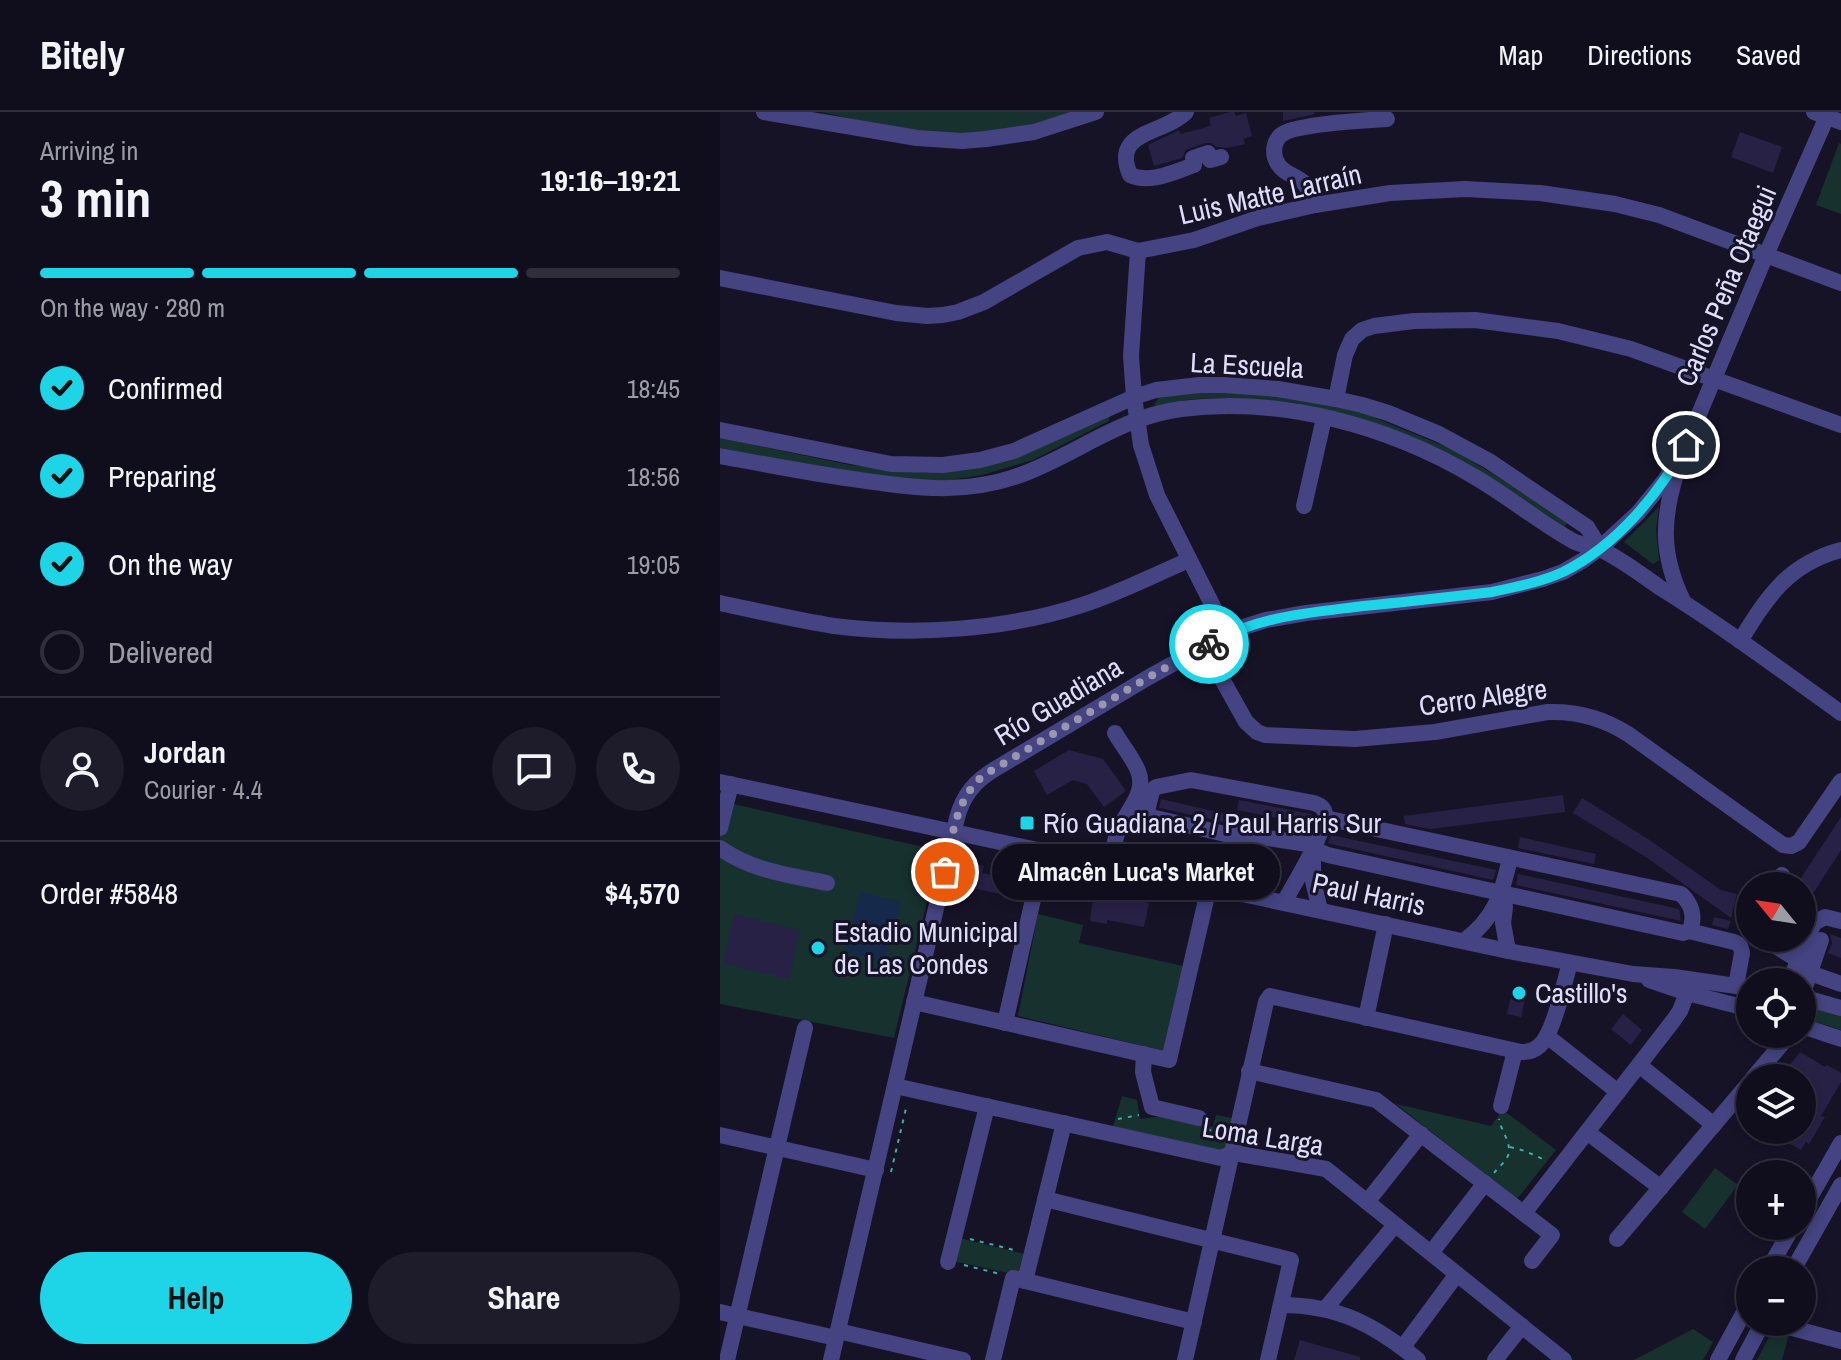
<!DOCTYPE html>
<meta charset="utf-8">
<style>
body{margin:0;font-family:"Archivo Narrow",sans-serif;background:#1e1c2a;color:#f1f3f6;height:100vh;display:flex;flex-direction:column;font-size:30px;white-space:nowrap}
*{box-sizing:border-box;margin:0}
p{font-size:26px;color:#9c9ca4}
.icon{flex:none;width:44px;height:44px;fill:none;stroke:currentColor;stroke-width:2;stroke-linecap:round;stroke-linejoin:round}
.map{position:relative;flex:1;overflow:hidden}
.drawer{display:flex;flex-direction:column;background:#100e1d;width:720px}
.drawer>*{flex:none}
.needle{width:52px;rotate:300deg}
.tools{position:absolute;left:1016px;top:760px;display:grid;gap:16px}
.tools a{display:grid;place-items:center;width:80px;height:80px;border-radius:50%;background:#100e1d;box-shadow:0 4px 12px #0003,0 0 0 2px #302e3b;font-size:40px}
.pin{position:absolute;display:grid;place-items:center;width:68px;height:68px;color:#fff;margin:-34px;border:4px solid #fff;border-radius:50%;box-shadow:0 2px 8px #0007}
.courier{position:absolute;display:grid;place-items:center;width:80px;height:80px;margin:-40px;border:6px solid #1dd5e7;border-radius:50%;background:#fff;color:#222;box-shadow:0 2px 10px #0007}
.bubble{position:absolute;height:56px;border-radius:28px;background:#100e1d;box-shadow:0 4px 12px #0003,0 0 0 2px #302e3b;font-size:26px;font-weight:700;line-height:56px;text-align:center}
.overview em{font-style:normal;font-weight:700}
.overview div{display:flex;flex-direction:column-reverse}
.overview{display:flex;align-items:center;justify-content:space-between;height:136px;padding:0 40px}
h1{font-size:52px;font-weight:700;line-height:60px}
.bar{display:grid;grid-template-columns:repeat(4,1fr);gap:12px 8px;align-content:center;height:96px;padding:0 40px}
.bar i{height:10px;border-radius:6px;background:#302e3b}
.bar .current{background:#1dd5e7}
.bar p{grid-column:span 4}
.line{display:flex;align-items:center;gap:20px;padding:0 40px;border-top:2px solid #302e3b}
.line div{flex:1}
.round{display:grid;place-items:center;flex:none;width:84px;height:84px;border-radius:42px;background:#1e1c2a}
ol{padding:0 40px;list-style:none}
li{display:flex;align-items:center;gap:24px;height:88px}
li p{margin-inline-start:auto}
li .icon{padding:8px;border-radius:50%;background:#1dd5e7;color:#111;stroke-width:4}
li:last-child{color:#9c9ca4}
li i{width:44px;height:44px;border:4px solid #302e3b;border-radius:50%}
.cta{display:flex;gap:16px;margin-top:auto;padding:16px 40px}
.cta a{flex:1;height:92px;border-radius:48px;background:#1dd5e7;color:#111;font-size:32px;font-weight:700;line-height:92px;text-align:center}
.cta a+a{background:#1e1c2a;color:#f1f3f6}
header{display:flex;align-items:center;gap:48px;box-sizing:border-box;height:112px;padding:0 40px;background:#100e1d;border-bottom:2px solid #302e3b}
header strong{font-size:38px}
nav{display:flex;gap:44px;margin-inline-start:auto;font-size:28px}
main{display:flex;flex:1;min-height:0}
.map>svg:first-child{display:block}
.green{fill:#17312f}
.water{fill:#15294a}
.building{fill:#282146}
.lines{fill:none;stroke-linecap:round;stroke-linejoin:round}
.path{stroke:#3eafa6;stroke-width:2;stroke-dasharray:4 6;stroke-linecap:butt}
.minor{stroke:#454381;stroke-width:16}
.done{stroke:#9996b1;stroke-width:8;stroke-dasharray:0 14.4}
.route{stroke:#1dd5e7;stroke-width:10}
.poi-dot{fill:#1dd5e7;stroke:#161327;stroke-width:3}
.labels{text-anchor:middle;stroke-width:6;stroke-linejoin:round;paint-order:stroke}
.street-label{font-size:28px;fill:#e0ddfb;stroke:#161327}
.poi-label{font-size:28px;fill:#e0ddfb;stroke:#161327;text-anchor:start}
</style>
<header>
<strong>Bitely</strong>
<nav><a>Map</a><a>Directions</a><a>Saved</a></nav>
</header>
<main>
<section class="drawer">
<div class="overview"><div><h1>3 min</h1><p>Arriving in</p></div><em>19:16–19:21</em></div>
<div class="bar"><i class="current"></i><i class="current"></i><i class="current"></i><i></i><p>On the way · 280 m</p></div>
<ol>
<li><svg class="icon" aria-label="check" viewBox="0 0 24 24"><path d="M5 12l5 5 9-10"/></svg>Confirmed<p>18:45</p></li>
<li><svg class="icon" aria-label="check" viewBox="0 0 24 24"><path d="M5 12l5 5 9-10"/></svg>Preparing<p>18:56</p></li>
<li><svg class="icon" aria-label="check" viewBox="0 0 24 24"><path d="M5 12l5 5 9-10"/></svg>On the way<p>19:05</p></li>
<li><i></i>Delivered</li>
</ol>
<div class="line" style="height:144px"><a class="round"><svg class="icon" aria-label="person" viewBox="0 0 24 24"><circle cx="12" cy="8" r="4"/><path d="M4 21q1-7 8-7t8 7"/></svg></a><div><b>Jordan</b><p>Courier · 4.4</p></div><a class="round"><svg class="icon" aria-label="chat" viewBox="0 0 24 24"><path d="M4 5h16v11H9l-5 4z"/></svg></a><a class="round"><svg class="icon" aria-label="phone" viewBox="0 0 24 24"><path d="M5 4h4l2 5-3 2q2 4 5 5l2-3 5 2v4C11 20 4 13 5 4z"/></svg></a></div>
<div class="line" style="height:104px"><div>Order #5848</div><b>$4,570</b></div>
<div class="cta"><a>Help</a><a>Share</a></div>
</section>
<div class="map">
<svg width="1121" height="1248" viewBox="0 0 1121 1248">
<rect width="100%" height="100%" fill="#161327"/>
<g class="green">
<polygon points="101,0 350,0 313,14 242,23 176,17"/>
<polygon points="1119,31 1121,32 1121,102 1096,93"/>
<polygon points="505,279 590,287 648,303 734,338 848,409 845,415 745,350 700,329 576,291 530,287 489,286 465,288 438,295 434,293 438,286 459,280"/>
<polygon points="390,302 389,309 313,348 262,363 212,371 159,366 0,336 0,326 130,353 206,361"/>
<polygon points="939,395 936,418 939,448 933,452 904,430"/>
<polygon points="0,689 212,737 218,744 174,926 0,892"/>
<polygon points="318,802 363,813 359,831 463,854 445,939 298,904"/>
<polygon points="1082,889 1121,904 1121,918 1082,905"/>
<polygon points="402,984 417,988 420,1007 444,1004 493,1015 496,1003 512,1006 504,1042 392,1018"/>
<polygon points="676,992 771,1014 783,998 836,1038 797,1087"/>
<polygon points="995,1056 1018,1073 985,1117 962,1100"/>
<polygon points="239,1126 308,1143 302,1164 233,1149"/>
<polygon points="973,1217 993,1230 983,1248 914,1248"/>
<polygon points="1053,1217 1069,1222 1062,1248 1037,1248"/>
</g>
<polygon class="water" points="140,780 181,790 165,850 125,840"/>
<g class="building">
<polygon points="510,0 514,0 516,4 526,1 532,24 523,27 525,32 507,36 497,35 491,31 485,31 466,38 462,46 434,54 428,33 459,18 460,22 484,16 491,13 489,6"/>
<polygon points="563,0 594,0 595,2 563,9"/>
<polygon points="1020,20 1062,35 1053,61 1011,45"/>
<polygon points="349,638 383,647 406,679 384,695 367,672 353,668 327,683 314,659"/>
<polygon points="843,683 845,700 710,717 685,712 684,704"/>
<polygon points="862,686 928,727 1001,778 1017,782 1011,806 926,745 853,701"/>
<polygon points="441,687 515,704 513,712 439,696"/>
<polygon points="519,688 591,702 594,704 591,713 517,698"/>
<polygon points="1121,705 1121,738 1092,783 1096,785 1082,807 1082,771 1079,769"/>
<polygon points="611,723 776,758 775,762 773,768 611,732 608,731"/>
<polygon points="800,725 876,742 874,752 798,736"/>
<polygon points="240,749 264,754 262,761 301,769 298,786 234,772"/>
<polygon points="798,762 959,797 961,809 796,773"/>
<polygon points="374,778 429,791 424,815 387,808 387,812 370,809"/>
<polygon points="14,802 80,818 69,867 3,851"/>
<polygon points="994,805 1011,809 1008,817 992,813"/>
<polygon points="1110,822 1121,826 1121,846 1108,841 1112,831"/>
<polygon points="793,875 807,877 801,905 787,902"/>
<polygon points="903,902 922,918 911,933 891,917"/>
<polygon points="1080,940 1105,955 1107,953 1121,961 1121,970 1101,1004 1105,1005 1089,1032 1086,1030 1081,1038 1063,1028 1068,1019 1066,1018 1082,1018 1082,1002 1095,979 1082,972 1082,966 1067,966 1070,960 1066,958"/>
<polygon points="580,1228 640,1245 640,1248 574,1248"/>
</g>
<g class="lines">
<g class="path">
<polyline points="398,1007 419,1003"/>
<polyline points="488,1016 500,1029"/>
<polyline points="790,1035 805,1039 825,1048"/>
<polyline points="171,1060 187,992"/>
<path d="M774,1061C778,1056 784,1051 787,1046C794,1033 781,1020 779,1007"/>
<polyline points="250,1127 298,1139"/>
<polyline points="244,1153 280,1162"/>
</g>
<g class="minor">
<polyline points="44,0 197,26 242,29 266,27 314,20 376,0"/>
<path d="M466,0C443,23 391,18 410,63C430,72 454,60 474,53L473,46L488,41L490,48L501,45"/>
<polyline points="1094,0 1121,10"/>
<path d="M595,93C592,85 589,76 583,70C575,63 564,62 558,52C552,43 553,30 561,23C573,12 648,8 667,7"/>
<polyline points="418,139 411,244 414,285 421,333 437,383 507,522"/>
<polyline points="0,166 176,201 207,204 223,203 238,200 264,190 358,136 387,130 418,139 474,128 538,106 595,93 670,81 745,77 820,81 895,92 939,103 1121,171"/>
<polyline points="616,287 625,243 632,227 642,218 654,214 694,209 755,208 838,219 911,237 1121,313"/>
<polyline points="0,318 171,352 223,353 260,348 294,339 414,285 436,278 479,273 504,273 558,277 616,287 642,293 668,301 719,322 769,349 867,415 880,436"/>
<path d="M0,344C44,352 89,361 133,367C191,376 247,384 303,362C358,341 401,305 461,297C561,284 669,314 755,365C789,385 819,410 853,429C862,434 873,433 882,438C902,448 921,462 939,475C1002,514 1061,558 1121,601"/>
<path d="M958,356C942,405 940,441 963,489"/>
<polyline points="584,394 604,306"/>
<path d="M0,491C38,499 76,508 114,514C192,524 287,518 362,493C399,481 434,463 469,448"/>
<path d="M1020,529C1047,485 1068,452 1121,438"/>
<path d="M484,535L526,610L537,620L545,623L635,627L715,620L828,600C858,599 883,606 908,622L1063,733L1071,734L1079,730L1121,669"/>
<polyline points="0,670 788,839 913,862 954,865 1030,876"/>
<path d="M605,706L961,782C972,792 976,806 969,819"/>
<polyline points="0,716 11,672"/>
<path d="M0,736C32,759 69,763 107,771"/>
<polyline points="593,743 593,769 600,798"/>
<path d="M389,753C392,743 394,732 397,722C403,702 428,682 418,659C413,646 402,633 395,621"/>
<polyline points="1056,774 1062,763"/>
<polyline points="782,781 785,795 783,811 788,839"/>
<path d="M564,790C572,776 611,712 604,698C602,694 599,693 594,691L471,668L436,675L432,679L427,699L431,705L514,724L520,722L594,733L600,740L608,743L963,821L969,819L1014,830C1020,832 1021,835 1022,841L1016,874"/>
<polyline points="1043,826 1078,848"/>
<path d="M744,829C775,806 782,782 790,746"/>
<polyline points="1090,861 1121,872"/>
<polyline points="929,868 967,881 1030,897"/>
<polyline points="1069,870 1094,811 1105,805 1121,809"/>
<polyline points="1082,884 1101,828"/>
<polyline points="1082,885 1121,896"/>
<polyline points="194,890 449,948 489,775"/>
<polyline points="646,906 666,812"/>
<polyline points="285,911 324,739"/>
<polyline points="1082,914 1121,927"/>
<polyline points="827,924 898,980"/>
<polyline points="424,942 423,960 432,995 479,1006"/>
<polyline points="919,953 994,1013"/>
<polyline points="529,959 656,988 832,1123 812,1149"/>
<polyline points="1033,966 1070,922"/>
<polyline points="175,974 501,1046 512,1041 520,1042 606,1057 844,1248"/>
<polyline points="781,994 795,939"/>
<polyline points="867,1020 941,1076"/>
<polyline points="0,1023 156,1058"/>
<polyline points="325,1087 571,1148 548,1248"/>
<polyline points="647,1090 701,1022"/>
<polyline points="1082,1099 1121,1031"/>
<polyline points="804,1101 953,909 960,899 967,881"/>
<polyline points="897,1127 1030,970"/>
<polyline points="711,1141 765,1071"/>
<polyline points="228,1150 267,994"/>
<polyline points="1048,1158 1073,1114"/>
<polyline points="1073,1158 1121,1073"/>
<polyline points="305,1169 344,1011"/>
<path d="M561,1193C618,1193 655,1213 698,1248"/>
<polyline points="605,1197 675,1113"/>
<polyline points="0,1200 116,1226"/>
<polyline points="1050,1210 1121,1229"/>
<polyline points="118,1219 243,1248"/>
<polyline points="683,1235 737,1162"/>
<polyline points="7,1248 85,916"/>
<path d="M111,1248L237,706C243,683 255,669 275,657L429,565L507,522L527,514L546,508L586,501L772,480L823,467L843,460L862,449L880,436L918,401L945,368L966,333L1046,143L1109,0"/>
<polyline points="273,1248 293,1166 474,1210"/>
<path d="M465,1248L546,890L550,884L801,940C808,940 814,939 819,934C834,922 844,870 850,851"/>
<polyline points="775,1248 802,1214"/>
<polyline points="998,1248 1030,1189"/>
<polyline points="1023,1248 1043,1210"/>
</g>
</g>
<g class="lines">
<path class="done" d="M225,760C232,726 235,687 264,663L429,565L489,532"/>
<path class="route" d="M489,532C538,504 588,501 643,494C686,490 729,485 772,480C796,475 821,470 843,460C896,434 938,383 966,333"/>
</g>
<g class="poi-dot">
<rect x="299" y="703" width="16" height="16" rx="4"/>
<circle cx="98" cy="836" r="8"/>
<circle cx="799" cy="881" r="8"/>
</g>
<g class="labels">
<g class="street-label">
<text transform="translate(550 82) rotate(-13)" y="10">Luis Matte Larraín</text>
<text transform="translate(1006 174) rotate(-67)" y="10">Carlos Peña Otaegui</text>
<text transform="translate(527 253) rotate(3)" y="10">La Escuela</text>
<text transform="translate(763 585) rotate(-8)" y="10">Cerro Alegre</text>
<text transform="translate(338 589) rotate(-31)" y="10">Río Guadiana</text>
<text transform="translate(649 782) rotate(12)" y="10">Paul Harris</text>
<text transform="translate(543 1024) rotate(9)" y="10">Loma Larga</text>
</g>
<g class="poi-label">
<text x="323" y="721">Río Guadiana 2 / Paul Harris Sur</text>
<text x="114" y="830">Estadio Municipal<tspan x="114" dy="32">de Las Condes</tspan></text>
<text x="815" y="891">Castillo's</text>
</g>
</g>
</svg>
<div class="tools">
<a><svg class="needle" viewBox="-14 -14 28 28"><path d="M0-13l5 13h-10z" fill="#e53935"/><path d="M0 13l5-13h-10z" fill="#9c9ca4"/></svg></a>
<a><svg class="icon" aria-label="locate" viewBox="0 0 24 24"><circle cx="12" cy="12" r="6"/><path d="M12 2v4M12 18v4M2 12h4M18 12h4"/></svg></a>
<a><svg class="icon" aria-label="layers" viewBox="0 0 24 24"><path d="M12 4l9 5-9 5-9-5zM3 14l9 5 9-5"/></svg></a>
<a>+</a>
<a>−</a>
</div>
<div class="pin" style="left:225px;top:760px;background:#ea580c"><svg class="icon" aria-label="bag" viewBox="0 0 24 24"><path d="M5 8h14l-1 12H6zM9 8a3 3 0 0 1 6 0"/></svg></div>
<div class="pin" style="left:966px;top:333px;background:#1f2937"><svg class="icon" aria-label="home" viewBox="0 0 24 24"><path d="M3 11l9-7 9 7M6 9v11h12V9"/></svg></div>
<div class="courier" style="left:489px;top:532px"><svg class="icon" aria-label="bike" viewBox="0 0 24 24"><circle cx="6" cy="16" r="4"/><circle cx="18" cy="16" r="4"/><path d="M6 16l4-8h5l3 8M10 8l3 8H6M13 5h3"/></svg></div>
<div class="bubble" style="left:272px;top:732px;width:288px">Almacên Luca's Market</div>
</div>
</main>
